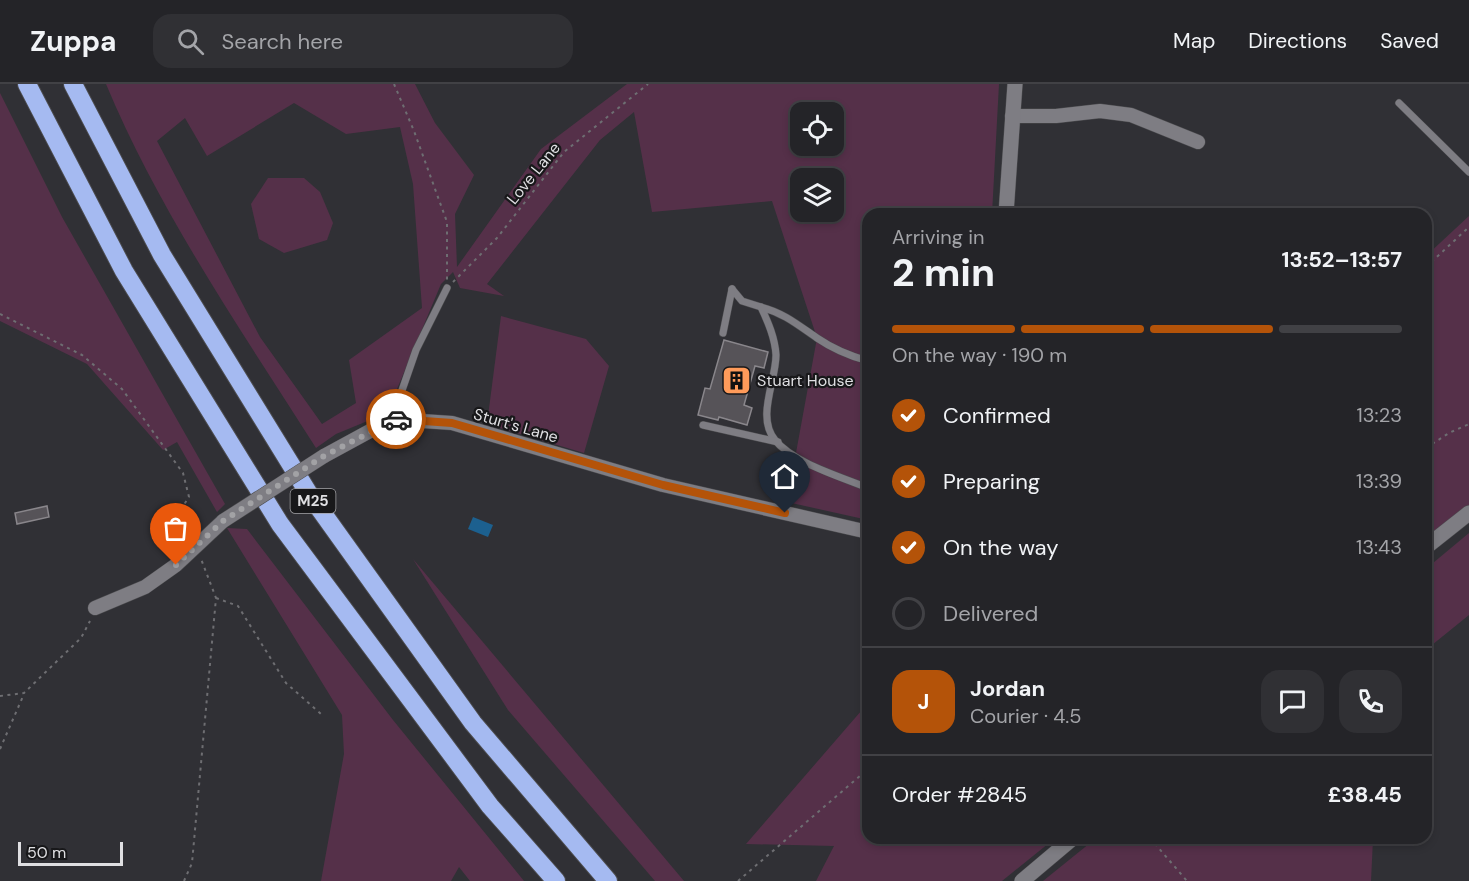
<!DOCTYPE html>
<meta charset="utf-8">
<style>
body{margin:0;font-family:"DM Sans",sans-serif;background:#303034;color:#f1f3f6;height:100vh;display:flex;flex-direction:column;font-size:22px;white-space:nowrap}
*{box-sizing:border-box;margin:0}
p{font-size:20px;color:#a3a4a8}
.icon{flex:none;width:33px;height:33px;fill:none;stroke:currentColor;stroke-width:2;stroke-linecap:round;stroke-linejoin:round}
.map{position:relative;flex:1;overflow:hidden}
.sheet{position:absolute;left:862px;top:124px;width:570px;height:636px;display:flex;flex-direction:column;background:#242428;border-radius:18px;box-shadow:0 3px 9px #0003,0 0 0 2px #414145}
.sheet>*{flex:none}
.buttons{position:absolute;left:790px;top:18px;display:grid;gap:12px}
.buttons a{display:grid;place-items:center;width:54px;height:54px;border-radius:12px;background:#242428;box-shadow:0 3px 9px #0003,0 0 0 2px #414145;font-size:30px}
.scale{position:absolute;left:18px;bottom:15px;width:105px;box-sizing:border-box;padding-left:6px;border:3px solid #dfdfe2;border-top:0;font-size:16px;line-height:21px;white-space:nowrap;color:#dfdfe2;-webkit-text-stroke:4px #18181a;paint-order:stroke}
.pin{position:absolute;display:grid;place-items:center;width:51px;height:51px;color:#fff;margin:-62px -26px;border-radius:50% 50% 50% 0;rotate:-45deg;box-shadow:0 0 6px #0007}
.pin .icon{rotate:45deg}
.courier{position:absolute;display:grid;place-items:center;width:60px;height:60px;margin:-30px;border:4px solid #b45309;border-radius:50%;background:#fff;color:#222;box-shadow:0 2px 8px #0007}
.headline em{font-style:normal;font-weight:700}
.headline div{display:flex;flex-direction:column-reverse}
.headline{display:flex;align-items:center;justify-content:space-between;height:102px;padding:0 30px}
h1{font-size:39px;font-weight:700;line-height:45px}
.bar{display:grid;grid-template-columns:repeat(4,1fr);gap:9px 6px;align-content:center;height:72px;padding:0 30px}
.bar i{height:8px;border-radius:4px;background:#414145}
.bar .active{background:#b45309}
.bar p{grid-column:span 4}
.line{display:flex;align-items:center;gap:15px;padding:0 30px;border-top:2px solid #414145}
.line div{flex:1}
.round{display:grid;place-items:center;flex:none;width:63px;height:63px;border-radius:18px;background:#303034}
ol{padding:0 30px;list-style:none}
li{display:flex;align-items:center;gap:18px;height:66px}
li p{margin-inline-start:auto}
li .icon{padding:6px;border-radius:50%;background:#b45309;color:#fff;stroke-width:4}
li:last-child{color:#a3a4a8}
li i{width:33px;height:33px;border:3px solid #414145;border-radius:50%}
header{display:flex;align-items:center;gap:36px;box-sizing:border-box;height:84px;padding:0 30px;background:#242428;border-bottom:2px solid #414145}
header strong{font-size:28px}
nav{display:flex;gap:33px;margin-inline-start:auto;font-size:21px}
.search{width:420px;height:54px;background:#303034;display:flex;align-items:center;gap:15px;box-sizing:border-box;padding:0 21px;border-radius:18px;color:#a3a4a8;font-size:22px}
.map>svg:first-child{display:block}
.green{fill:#553049;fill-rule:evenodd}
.water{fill:#1c608f}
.building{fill:#565358;stroke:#89868b;stroke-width:1.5}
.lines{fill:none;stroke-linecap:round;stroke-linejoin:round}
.service-casing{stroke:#4c4c4f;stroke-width:8}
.minor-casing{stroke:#4c4c4f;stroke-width:15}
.secondary-casing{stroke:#4c4c4f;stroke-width:16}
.motorway-casing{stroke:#4c4c4f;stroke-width:20}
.path{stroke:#6e6e72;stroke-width:2;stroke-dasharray:3 4.5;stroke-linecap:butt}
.service{stroke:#7e7d83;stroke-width:7}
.minor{stroke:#7e7d83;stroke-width:14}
.secondary{stroke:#7e7d83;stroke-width:15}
.motorway{stroke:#a5baf1;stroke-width:18}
.minor-bridge-casing{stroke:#4c4c4f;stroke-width:15;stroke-linecap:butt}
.minor-bridge{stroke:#7e7d83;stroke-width:14}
.done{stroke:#a2a2a5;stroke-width:6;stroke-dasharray:0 10.8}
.route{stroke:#b45309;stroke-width:8}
.labels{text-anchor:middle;stroke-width:4.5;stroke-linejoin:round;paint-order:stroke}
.shield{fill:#18181a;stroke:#a3a3a6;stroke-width:1.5}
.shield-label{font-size:15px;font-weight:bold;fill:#dfdfe2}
.street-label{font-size:16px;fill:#dfdfe2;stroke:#18181a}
.poi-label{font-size:16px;fill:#dfdfe2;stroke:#18181a;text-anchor:start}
</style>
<header>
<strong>Zuppa</strong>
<div class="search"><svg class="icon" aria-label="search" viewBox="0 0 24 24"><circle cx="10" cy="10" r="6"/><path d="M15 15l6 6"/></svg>Search here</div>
<nav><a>Map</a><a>Directions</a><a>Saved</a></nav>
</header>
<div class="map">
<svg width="1469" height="797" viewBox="0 0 1469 797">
<rect width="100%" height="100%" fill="#303035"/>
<g class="green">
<path d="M106,0H415L435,39L474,91L455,130L457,183L541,65L627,0H999L992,130H868V436L787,418L817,254L772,117L652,128L634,28L600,56L487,200L504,212L460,204L453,188L441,200L387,329L336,350L316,364C241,246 160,129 106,0ZM294,19L346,50L400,43L413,100L422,224L349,276L356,319L322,340L260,253L157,57L185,34L207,72ZM801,28H834V62H801ZM801,94H834V128H801Z"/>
<polygon points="0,9 62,133 225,420 217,428 177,358 163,366 87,280 0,237"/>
<polygon points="268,94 304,94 320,108 333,139 327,156 284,169 259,155 251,120"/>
<polygon points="1469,132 1469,422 1426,457 1426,172"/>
<polygon points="501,232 586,255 609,282 584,369 487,340"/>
<polygon points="227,444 247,445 393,636 524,797 470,797 459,783 451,797 321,797 344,670 342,631"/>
<polygon points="1469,449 1469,531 1427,565 1427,484"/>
<polygon points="413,475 684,797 655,797 508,626"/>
<polygon points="868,619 868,754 1054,755 1002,797 816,797 834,762 746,760"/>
<polygon points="1095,755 1373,755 1371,797 1043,797"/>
</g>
<polygon class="water" points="473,433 493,441 488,453 468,445"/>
<g class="building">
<polygon points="724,256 768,268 764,284 755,282 744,321 752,324 747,341 719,333 718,336 698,331 705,304 710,305"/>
<polygon points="47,422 49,433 17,440 15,429"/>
</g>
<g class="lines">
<defs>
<g id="service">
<polyline points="1399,19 1469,88"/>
<path d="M732,205L742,217L761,223C768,238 775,254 776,271C776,297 756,333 775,356C793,379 842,393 868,404"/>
<path d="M761,223C784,229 798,241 817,254C833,265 850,272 868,277"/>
<polyline points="723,249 732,205"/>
<polyline points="392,335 416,266 447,204"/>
<polyline points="703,341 778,358"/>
</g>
<g id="minor">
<polyline points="1012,32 1056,32 1100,27 1131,31 1198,58"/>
<polyline points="324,372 392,335 452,339 663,401 868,448"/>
<polyline points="95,524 145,503 176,481 223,437"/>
</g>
<g id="secondary">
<polyline points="1006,130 1015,0"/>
<polyline points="1426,463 1469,429"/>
<polyline points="1022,797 1073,754"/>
</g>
<g id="motorway">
<polyline points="27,0 124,187 280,440 490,722 556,797"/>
<polyline points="73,0 162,171 309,410 473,639 608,797"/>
</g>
</defs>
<use href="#service" class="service-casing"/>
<use href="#minor" class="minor-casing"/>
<use href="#secondary" class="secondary-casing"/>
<use href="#motorway" class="motorway-casing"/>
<g class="path">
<polyline points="394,0 414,47 447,138 447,196"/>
<polyline points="1426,183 1469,143"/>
<polyline points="453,198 497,154 564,68 648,0"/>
<polyline points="0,230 82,271 122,305 183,389 189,413 173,437"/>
<polyline points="1426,364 1449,349 1469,340"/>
<polyline points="216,514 238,522 286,599 321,630"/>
<polyline points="0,612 24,609 81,554 90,537"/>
<polyline points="0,665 24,610"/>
<polyline points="1150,754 1187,797"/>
<polyline points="184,797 192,779 216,514 201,475"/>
<polyline points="738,797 868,685"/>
</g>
<use href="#service" class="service"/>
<use href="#minor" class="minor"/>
<use href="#secondary" class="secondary"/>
<use href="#motorway" class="motorway"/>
<defs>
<polyline id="minor-bridge" points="223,437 324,372"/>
</defs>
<use href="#minor-bridge" class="minor-bridge-casing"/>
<use href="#minor-bridge" class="minor-bridge"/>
</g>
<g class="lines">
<polyline class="done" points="176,481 223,437 324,372 396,335"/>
<polyline class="route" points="396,335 452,339 663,401 785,429"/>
</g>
<defs>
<symbol id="building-square" viewBox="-11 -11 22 22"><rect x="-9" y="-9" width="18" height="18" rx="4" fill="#ff9b5a" stroke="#18181a"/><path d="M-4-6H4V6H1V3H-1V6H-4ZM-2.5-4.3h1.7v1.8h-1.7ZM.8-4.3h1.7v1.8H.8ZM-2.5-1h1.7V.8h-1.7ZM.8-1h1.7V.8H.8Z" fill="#111"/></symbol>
</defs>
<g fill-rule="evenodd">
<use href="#building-square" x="720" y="280" width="33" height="33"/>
</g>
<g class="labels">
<rect class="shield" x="290.5" y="405" width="45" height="24" rx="4.5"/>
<g class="shield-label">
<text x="313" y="422">M25</text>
</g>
<g class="street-label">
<text transform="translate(533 89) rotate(-51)" y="6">Love Lane</text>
<text transform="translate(516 341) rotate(16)" y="6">Sturt's Lane</text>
</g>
<g class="poi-label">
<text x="757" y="302">Stuart House</text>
</g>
</g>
</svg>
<div class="buttons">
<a><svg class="icon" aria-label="locate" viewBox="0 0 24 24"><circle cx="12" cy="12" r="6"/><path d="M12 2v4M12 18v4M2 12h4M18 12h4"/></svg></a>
<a><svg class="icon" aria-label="layers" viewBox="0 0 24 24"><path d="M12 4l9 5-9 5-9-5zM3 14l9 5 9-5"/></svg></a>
</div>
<div class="scale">50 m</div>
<div class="pin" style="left:176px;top:481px;background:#ea580c"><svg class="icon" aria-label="bag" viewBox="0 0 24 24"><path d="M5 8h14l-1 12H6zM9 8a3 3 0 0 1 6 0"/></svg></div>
<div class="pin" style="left:785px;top:429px;background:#1f2937"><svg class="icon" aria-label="home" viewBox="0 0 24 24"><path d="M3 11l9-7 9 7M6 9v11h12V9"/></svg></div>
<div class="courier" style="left:396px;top:335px"><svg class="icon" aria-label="car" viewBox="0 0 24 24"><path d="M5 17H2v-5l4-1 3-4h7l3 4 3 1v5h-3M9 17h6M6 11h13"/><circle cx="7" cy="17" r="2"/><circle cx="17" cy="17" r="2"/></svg></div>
<section class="sheet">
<div class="headline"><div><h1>2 min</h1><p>Arriving in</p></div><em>13:52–13:57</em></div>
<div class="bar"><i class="active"></i><i class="active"></i><i class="active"></i><i></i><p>On the way · 190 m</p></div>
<ol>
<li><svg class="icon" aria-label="check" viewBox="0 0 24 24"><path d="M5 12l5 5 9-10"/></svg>Confirmed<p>13:23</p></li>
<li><svg class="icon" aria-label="check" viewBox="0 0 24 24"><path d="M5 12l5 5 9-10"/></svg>Preparing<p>13:39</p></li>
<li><svg class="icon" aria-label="check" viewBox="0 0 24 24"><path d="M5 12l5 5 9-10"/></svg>On the way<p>13:43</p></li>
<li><i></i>Delivered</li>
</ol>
<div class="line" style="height:108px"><b class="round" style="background:#b45309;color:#fff">J</b><div><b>Jordan</b><p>Courier · 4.5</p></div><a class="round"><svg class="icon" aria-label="chat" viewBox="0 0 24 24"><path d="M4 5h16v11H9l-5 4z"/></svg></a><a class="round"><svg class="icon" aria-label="phone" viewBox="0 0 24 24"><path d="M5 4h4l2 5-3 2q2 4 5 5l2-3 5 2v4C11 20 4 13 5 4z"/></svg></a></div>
<div class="line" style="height:78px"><div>Order #2845</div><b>£38.45</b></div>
</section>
</div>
